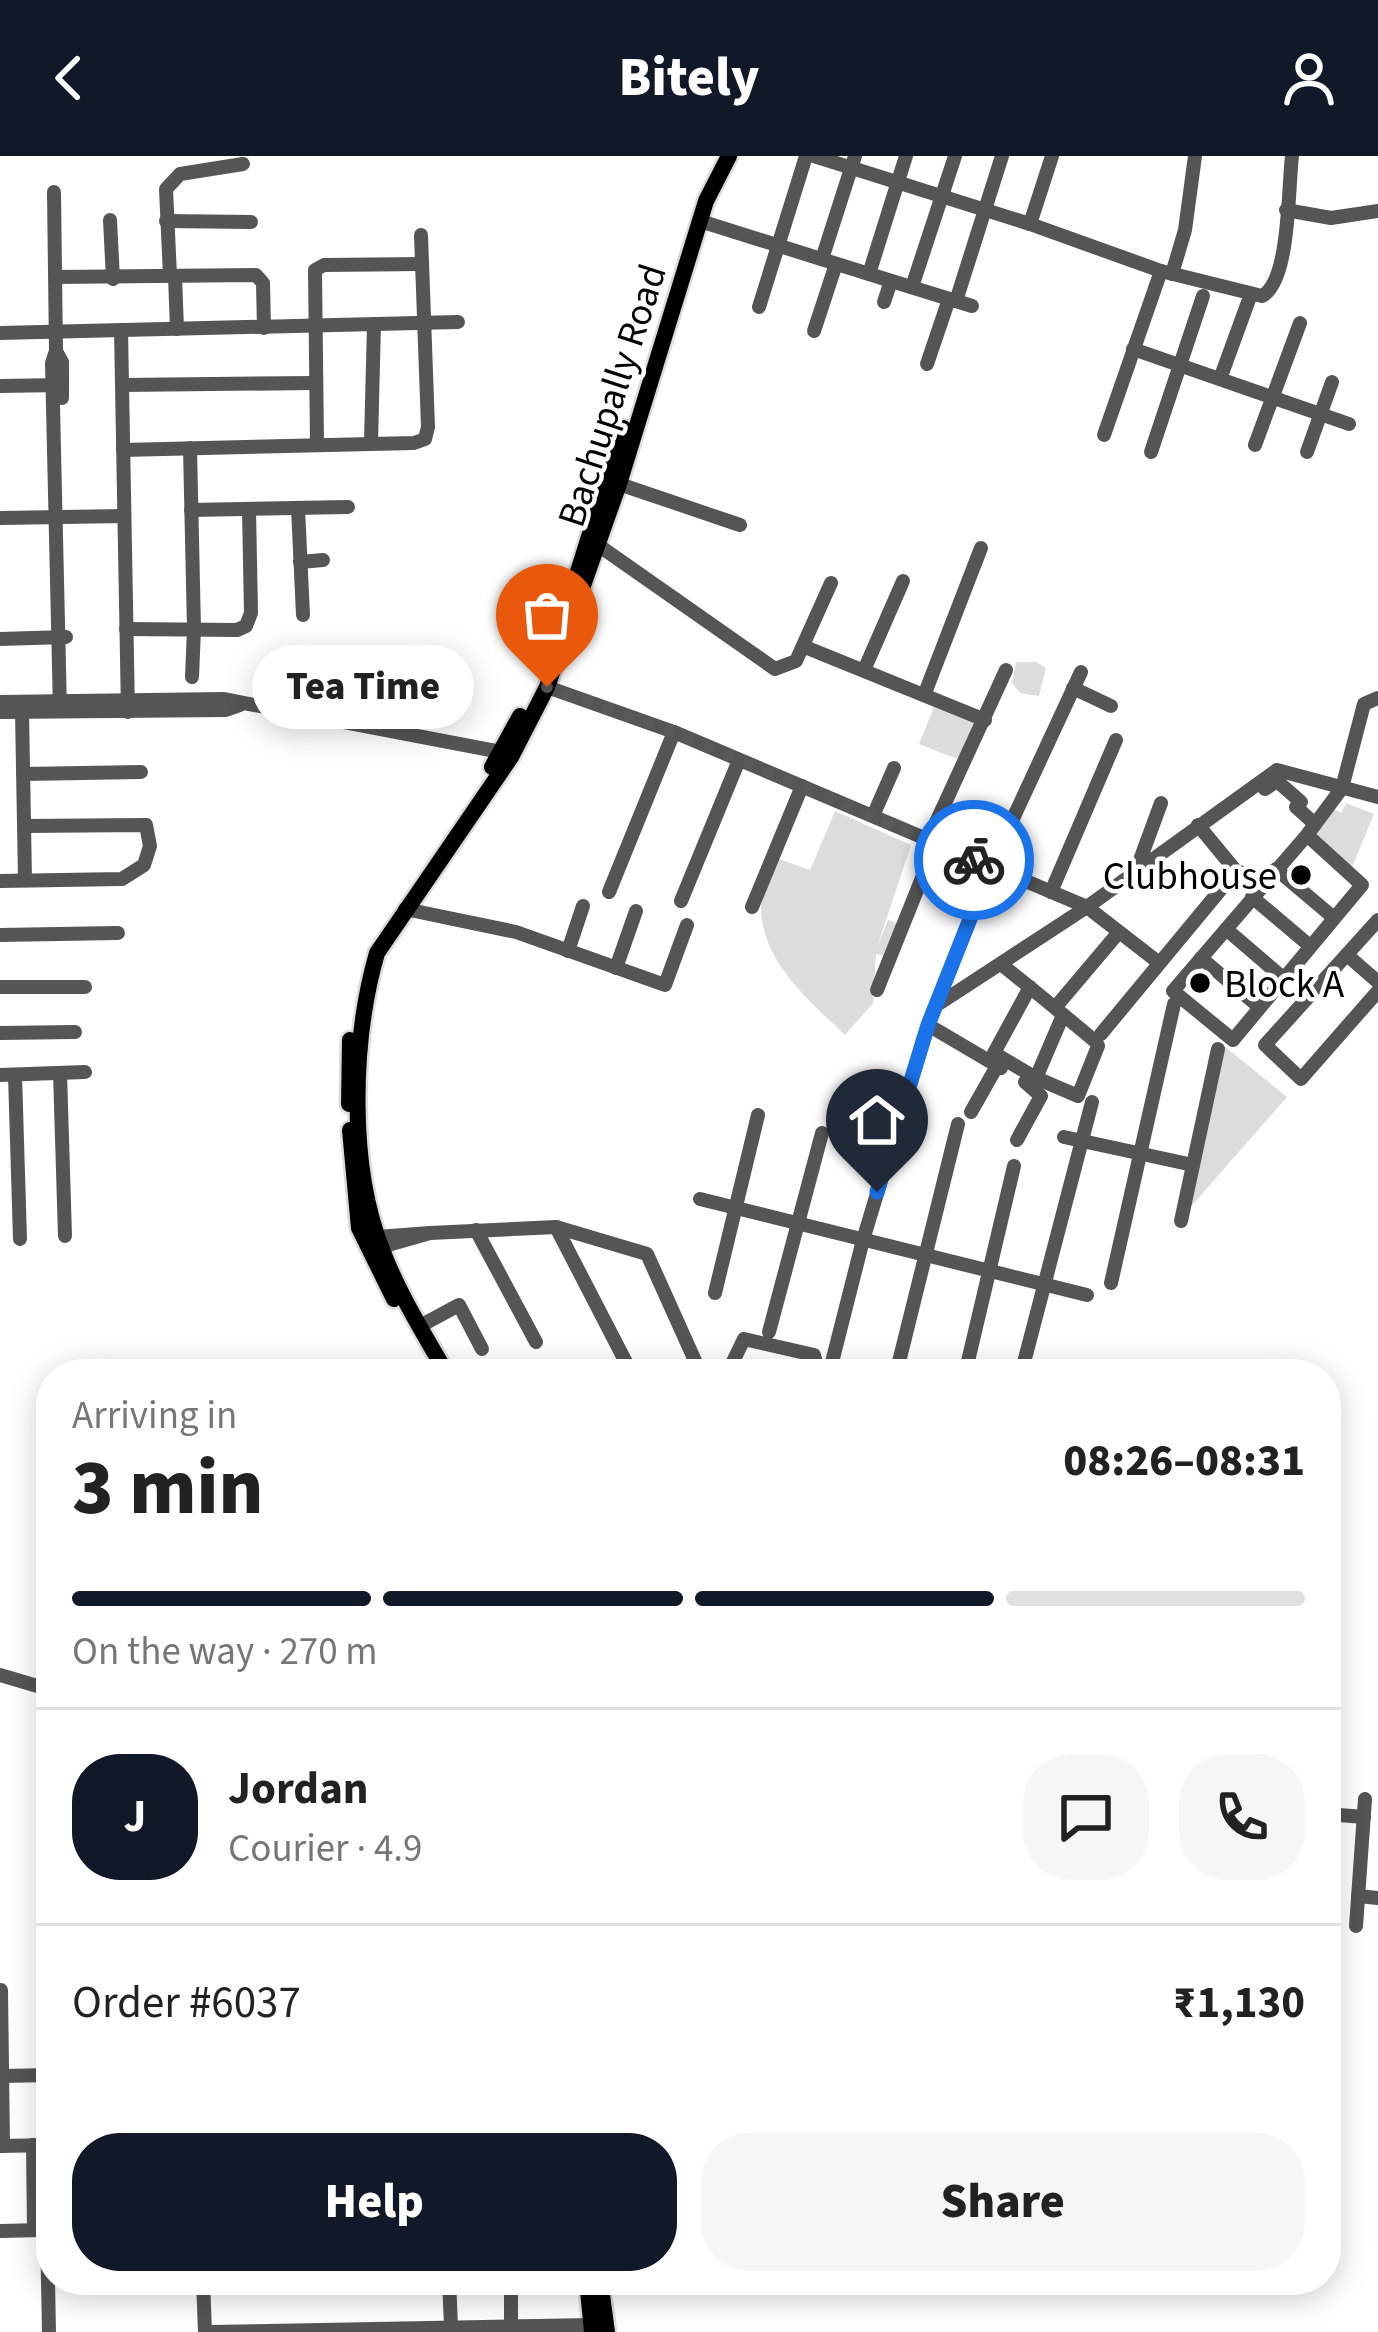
<!DOCTYPE html>
<meta charset="utf-8">
<style>
body{margin:0;font-family:"Source Sans 3",sans-serif;background:#f6f6f6;color:#222;height:100vh;display:flex;flex-direction:column;font-size:45px;white-space:nowrap}
*{box-sizing:border-box;margin:0}
p{font-size:39px;color:#767676}
.icon{flex:none;width:66px;height:66px;fill:none;stroke:currentColor;stroke-width:2;stroke-linecap:round;stroke-linejoin:round}
.map{position:relative;flex:1;overflow:hidden}
.sheet{position:absolute;left:36px;top:1203px;width:1305px;height:936px;display:flex;flex-direction:column;background:#fff;border-radius:48px;box-shadow:0 6px 30px #0003}
.sheet>*{flex:none}
.pin{position:absolute;display:grid;place-items:center;width:102px;height:102px;color:#fff;margin:-123px -51px;border-radius:50% 50% 50% 0;rotate:-45deg;box-shadow:0 0 12px #0007}
.pin .icon{rotate:45deg}
.courier{position:absolute;display:grid;place-items:center;width:120px;height:120px;margin:-60px;border:9px solid #1a73e8;border-radius:50%;background:#fff;color:#222;box-shadow:0 3px 15px #0007}
.bubble{position:absolute;height:84px;border-radius:42px;background:#fff;box-shadow:0 6px 30px #0003;font-size:39px;font-weight:800;line-height:84px;text-align:center}
.head em{font-style:normal;font-weight:800}
.head div{display:flex;flex-direction:column-reverse}
.head{display:flex;align-items:center;justify-content:space-between;height:204px;padding:0 36px}
h1{font-size:78px;font-weight:800;line-height:90px}
.bar{display:grid;grid-template-columns:repeat(4,1fr);gap:18px 12px;align-content:center;height:144px;padding:0 36px}
.bar i{height:15px;border-radius:9px;background:#e0e0e0}
.bar .current{background:#111827}
.bar p{grid-column:span 4}
.line{display:flex;align-items:center;gap:30px;padding:0 36px;border-top:3px solid #e0e0e0}
.line div{flex:1}
.round{display:grid;place-items:center;flex:none;width:126px;height:126px;border-radius:48px;background:#f6f6f6}
.cta{display:flex;gap:24px;margin-top:auto;padding:24px 36px}
.cta a{flex:1;height:138px;border-radius:48px;background:#111827;color:#fff;font-size:48px;font-weight:800;line-height:138px;text-align:center}
.cta a+a{background:#f6f6f6;color:#222}
header{display:flex;justify-content:space-between;align-items:center;height:156px;padding:0 36px;background:#111827;color:#fff;font-size:54px;font-weight:800}
.map>svg:first-child{display:block}
.green{fill:#dcdcdc}
.lines{fill:none;stroke-linecap:round;stroke-linejoin:round}
.major-casing{stroke:#dbdbdb;stroke-width:21}
.minor{stroke:#555;stroke-width:14}
.major{stroke:#000;stroke-width:16}
.done{stroke:#595959;stroke-width:12;stroke-dasharray:0 21.6}
.route{stroke:#1a73e8;stroke-width:15}
.poi-dot{fill:#000;stroke:#fff;stroke-width:4.5}
.labels{text-anchor:middle;stroke-width:9;stroke-linejoin:round;paint-order:stroke}
.street-label{font-size:39px;fill:#000;stroke:#fff}
.poi-label{font-size:39px;fill:#000;stroke:#fff;text-anchor:end}
</style>
<header><svg class="icon" aria-label="back" viewBox="0 0 24 24"><path d="M15 5l-7 7 7 7"/></svg>Bitely<svg class="icon" aria-label="person" viewBox="0 0 24 24"><circle cx="12" cy="8" r="4"/><path d="M4 21q1-7 8-7t8 7"/></svg></header>
<div class="map">
<svg width="1378" height="2176" viewBox="0 0 1378 2176">
<rect width="100%" height="100%" fill="#fff"/>
<g class="green">
<polygon points="1016,506 1036,506 1046,512 1039,540 1020,537 1012,527"/>
<polygon points="934,551 975,567 960,604 919,588"/>
<polygon points="1346,647 1374,658 1352,711 1313,680 1332,652 1341,657"/>
<path d="M835,655L911,689L877,791L888,764L897,767L886,800L876,798L873,847L845,879C810,845 765,809 761,756C759,741 773,718 779,703L810,714Z"/>
<polygon points="1223,889 1287,941 1188,1054"/>
</g>
<g class="lines">
<defs>
<g id="major">
<polyline points="577,419 623,272"/>
<polyline points="492,611 520,560"/>
<polyline points="349,948 350,884"/>
<polyline points="350,974 359,1072 394,1143"/>
<path d="M447,1218C424,1178 399,1138 383,1096C348,1010 352,884 377,797L511,601L547,531L619,328L706,45L729,0"/>
<polyline points="587,2124 592,2176"/>
<polyline points="600,2124 607,2176"/>
</g>
</defs>
<use href="#major" class="major-casing"/>
<g class="minor">
<path d="M814,0L1030,68L1161,115L1262,140C1290,126 1288,32 1292,0"/>
<polyline points="54,36 56,195 52,207 60,554"/>
<polyline points="1286,54 1331,62 1378,55"/>
<polyline points="110,64 113,123"/>
<polyline points="166,65 251,66"/>
<polyline points="700,65 869,118 906,0"/>
<polyline points="1030,68 1052,0"/>
<polyline points="822,103 855,0"/>
<polyline points="869,118 972,150"/>
<polyline points="1172,118 1185,74 1195,0"/>
<polyline points="170,120 166,33 180,18 243,8"/>
<polyline points="175,120 177,173"/>
<polyline points="56,121 256,119 263,127 264,172"/>
<polyline points="912,131 955,0"/>
<polyline points="956,145 1002,0"/>
<polyline points="884,146 891,125"/>
<polyline points="759,151 806,0"/>
<polyline points="121,174 128,556"/>
<polyline points="814,175 836,108"/>
<polyline points="0,177 458,166"/>
<polyline points="1133,193 1349,268"/>
<polyline points="56,195 62,206 62,242"/>
<polyline points="927,208 949,143"/>
<polyline points="1220,223 1251,138"/>
<polyline points="122,229 314,227"/>
<polyline points="0,230 61,229"/>
<polyline points="1104,279 1161,115"/>
<polyline points="371,286 374,168"/>
<polyline points="317,288 315,114 324,109 422,108"/>
<polyline points="1255,289 1300,167"/>
<polyline points="190,292 194,473 192,521"/>
<polyline points="123,294 414,287 425,283 428,271 421,79"/>
<polyline points="1151,296 1203,140"/>
<polyline points="1307,296 1332,226"/>
<polyline points="619,328 740,369"/>
<polyline points="298,352 303,459"/>
<polyline points="191,354 348,351"/>
<polyline points="0,362 124,360"/>
<polyline points="598,389 775,513 796,505 831,427"/>
<polyline points="300,406 323,404"/>
<polyline points="126,473 237,474 246,470 251,457 249,353"/>
<polyline points="0,483 66,481"/>
<polyline points="805,491 985,564"/>
<polyline points="865,512 903,425"/>
<polyline points="547,531 674,576 1087,751 1158,806"/>
<polyline points="1073,532 1111,550"/>
<polyline points="925,537 981,392"/>
<polyline points="0,546 223,543 501,596"/>
<polyline points="22,555 25,724"/>
<polyline points="0,556 226,554 240,549"/>
<polyline points="23,618 141,616"/>
<polyline points="1265,633 1277,625 1301,646 1296,651 1315,668"/>
<polyline points="873,660 894,612"/>
<polyline points="1198,669 1236,715 1267,724"/>
<polyline points="1307,679 1362,729 1233,884 1173,835 1307,679 1342,632 1364,548 1378,542"/>
<polyline points="928,684 1006,514"/>
<polyline points="1276,713 1334,762"/>
<polyline points="1136,715 1161,647"/>
<polyline points="0,725 122,723 144,709 150,690 146,669 24,670"/>
<polyline points="609,736 674,576"/>
<polyline points="1051,736 1116,584"/>
<polyline points="1252,741 1310,790"/>
<polyline points="681,745 739,604"/>
<polyline points="752,751 802,630"/>
<polyline points="405,753 516,776 665,829 687,769"/>
<polyline points="1378,764 1265,889 1301,923 1378,835"/>
<polyline points="1226,773 1283,822"/>
<polyline points="0,779 118,777"/>
<polyline points="568,795 583,750"/>
<polyline points="1347,799 1378,826"/>
<polyline points="1201,802 1258,850"/>
<path d="M1002,809C1034,834 1065,860 1096,886L1098,890L1078,940L1036,922L994,897L1030,831"/>
<polyline points="616,812 636,755"/>
<polyline points="0,831 85,831"/>
<polyline points="877,834 936,687"/>
<polyline points="940,847 1087,751 1277,614 1378,641"/>
<polyline points="1059,847 1119,776"/>
<polyline points="928,869 1001,912"/>
<polyline points="0,877 75,876"/>
<polyline points="1101,878 1236,715"/>
<polyline points="60,917 65,1080"/>
<polyline points="0,919 85,916"/>
<polyline points="15,919 20,1083"/>
<polyline points="1036,922 1063,859"/>
<polyline points="971,956 997,910"/>
<polyline points="1064,981 1193,1009"/>
<polyline points="1017,984 1041,940 1025,926"/>
<polyline points="700,1043 1087,1139"/>
<polyline points="1181,1065 1218,893"/>
<polyline points="556,1071 632,1218"/>
<polyline points="476,1074 536,1186"/>
<polyline points="430,1077 556,1071 647,1098 701,1218"/>
<polyline points="377,1081 430,1077 381,1091"/>
<polyline points="1111,1127 1174,848"/>
<polyline points="715,1137 758,959"/>
<polyline points="420,1170 459,1149 482,1193"/>
<polyline points="769,1176 822,977"/>
<polyline points="897,1214 958,968"/>
<polyline points="727,1218 744,1183 814,1199 819,1218"/>
<polyline points="829,1218 863,1084 928,869 991,710 1081,516"/>
<polyline points="965,1218 1014,1010"/>
<polyline points="1021,1218 1092,946"/>
<polyline points="0,1519 51,1534"/>
<polyline points="1326,1658 1364,1661"/>
<polyline points="1358,1740 1378,1742"/>
<polyline points="1356,1770 1365,1643"/>
<polyline points="1,1834 3,1990"/>
<polyline points="2,1920 51,1919"/>
<polyline points="45,1920 51,1829"/>
<polyline points="33,1989 34,2074"/>
<polyline points="0,1990 51,1989"/>
<polyline points="47,2074 49,2176"/>
<polyline points="0,2075 43,2074"/>
<polyline points="203,2124 205,2176"/>
<polyline points="449,2124 451,2170"/>
<polyline points="511,2170 511,2124"/>
<polyline points="210,2176 590,2169"/>
</g>
<use href="#major" class="major"/>
</g>
<g class="lines">
<polyline class="done" points="547,531 674,576 974,704"/>
<polyline class="route" points="877,1036 928,869 991,710 974,704"/>
</g>
<g class="poi-dot">
<circle cx="1301" cy="719" r="12"/>
<circle cx="1200" cy="827" r="12"/>
</g>
<g class="labels">
<g class="street-label">
<text transform="translate(611 239) rotate(-72)" y="14">Bachupally Road</text>
</g>
<g class="poi-label">
<text x="1277" y="733">Clubhouse</text>
<text x="1224" y="841" text-anchor="start">Block A</text>
</g>
</g>
</svg>
<div class="pin" style="left:547px;top:531px;background:#ea580c"><svg class="icon" aria-label="bag" viewBox="0 0 24 24"><path d="M5 8h14l-1 12H6zM9 8a3 3 0 0 1 6 0"/></svg></div>
<div class="pin" style="left:877px;top:1036px;background:#1f2937"><svg class="icon" aria-label="home" viewBox="0 0 24 24"><path d="M3 11l9-7 9 7M6 9v11h12V9"/></svg></div>
<div class="courier" style="left:974px;top:704px"><svg class="icon" aria-label="bike" viewBox="0 0 24 24"><circle cx="6" cy="16" r="4"/><circle cx="18" cy="16" r="4"/><path d="M6 16l4-8h5l3 8M10 8l3 8H6M13 5h3"/></svg></div>
<div class="bubble" style="left:252px;top:489px;width:222px">Tea Time</div>
<section class="sheet">
<div class="head"><div><h1>3 min</h1><p>Arriving in</p></div><em>08:26–08:31</em></div>
<div class="bar"><i class="current"></i><i class="current"></i><i class="current"></i><i></i><p>On the way · 270 m</p></div>
<div class="line" style="height:216px"><b class="round" style="background:#111827;color:#fff">J</b><div><b>Jordan</b><p>Courier · 4.9</p></div><a class="round"><svg class="icon" aria-label="chat" viewBox="0 0 24 24"><path d="M4 5h16v11H9l-5 4z"/></svg></a><a class="round"><svg class="icon" aria-label="phone" viewBox="0 0 24 24"><path d="M5 4h4l2 5-3 2q2 4 5 5l2-3 5 2v4C11 20 4 13 5 4z"/></svg></a></div>
<div class="line" style="height:156px"><div>Order #6037</div><b>₹1,130</b></div>
<div class="cta"><a>Help</a><a>Share</a></div>
</section>
</div>
